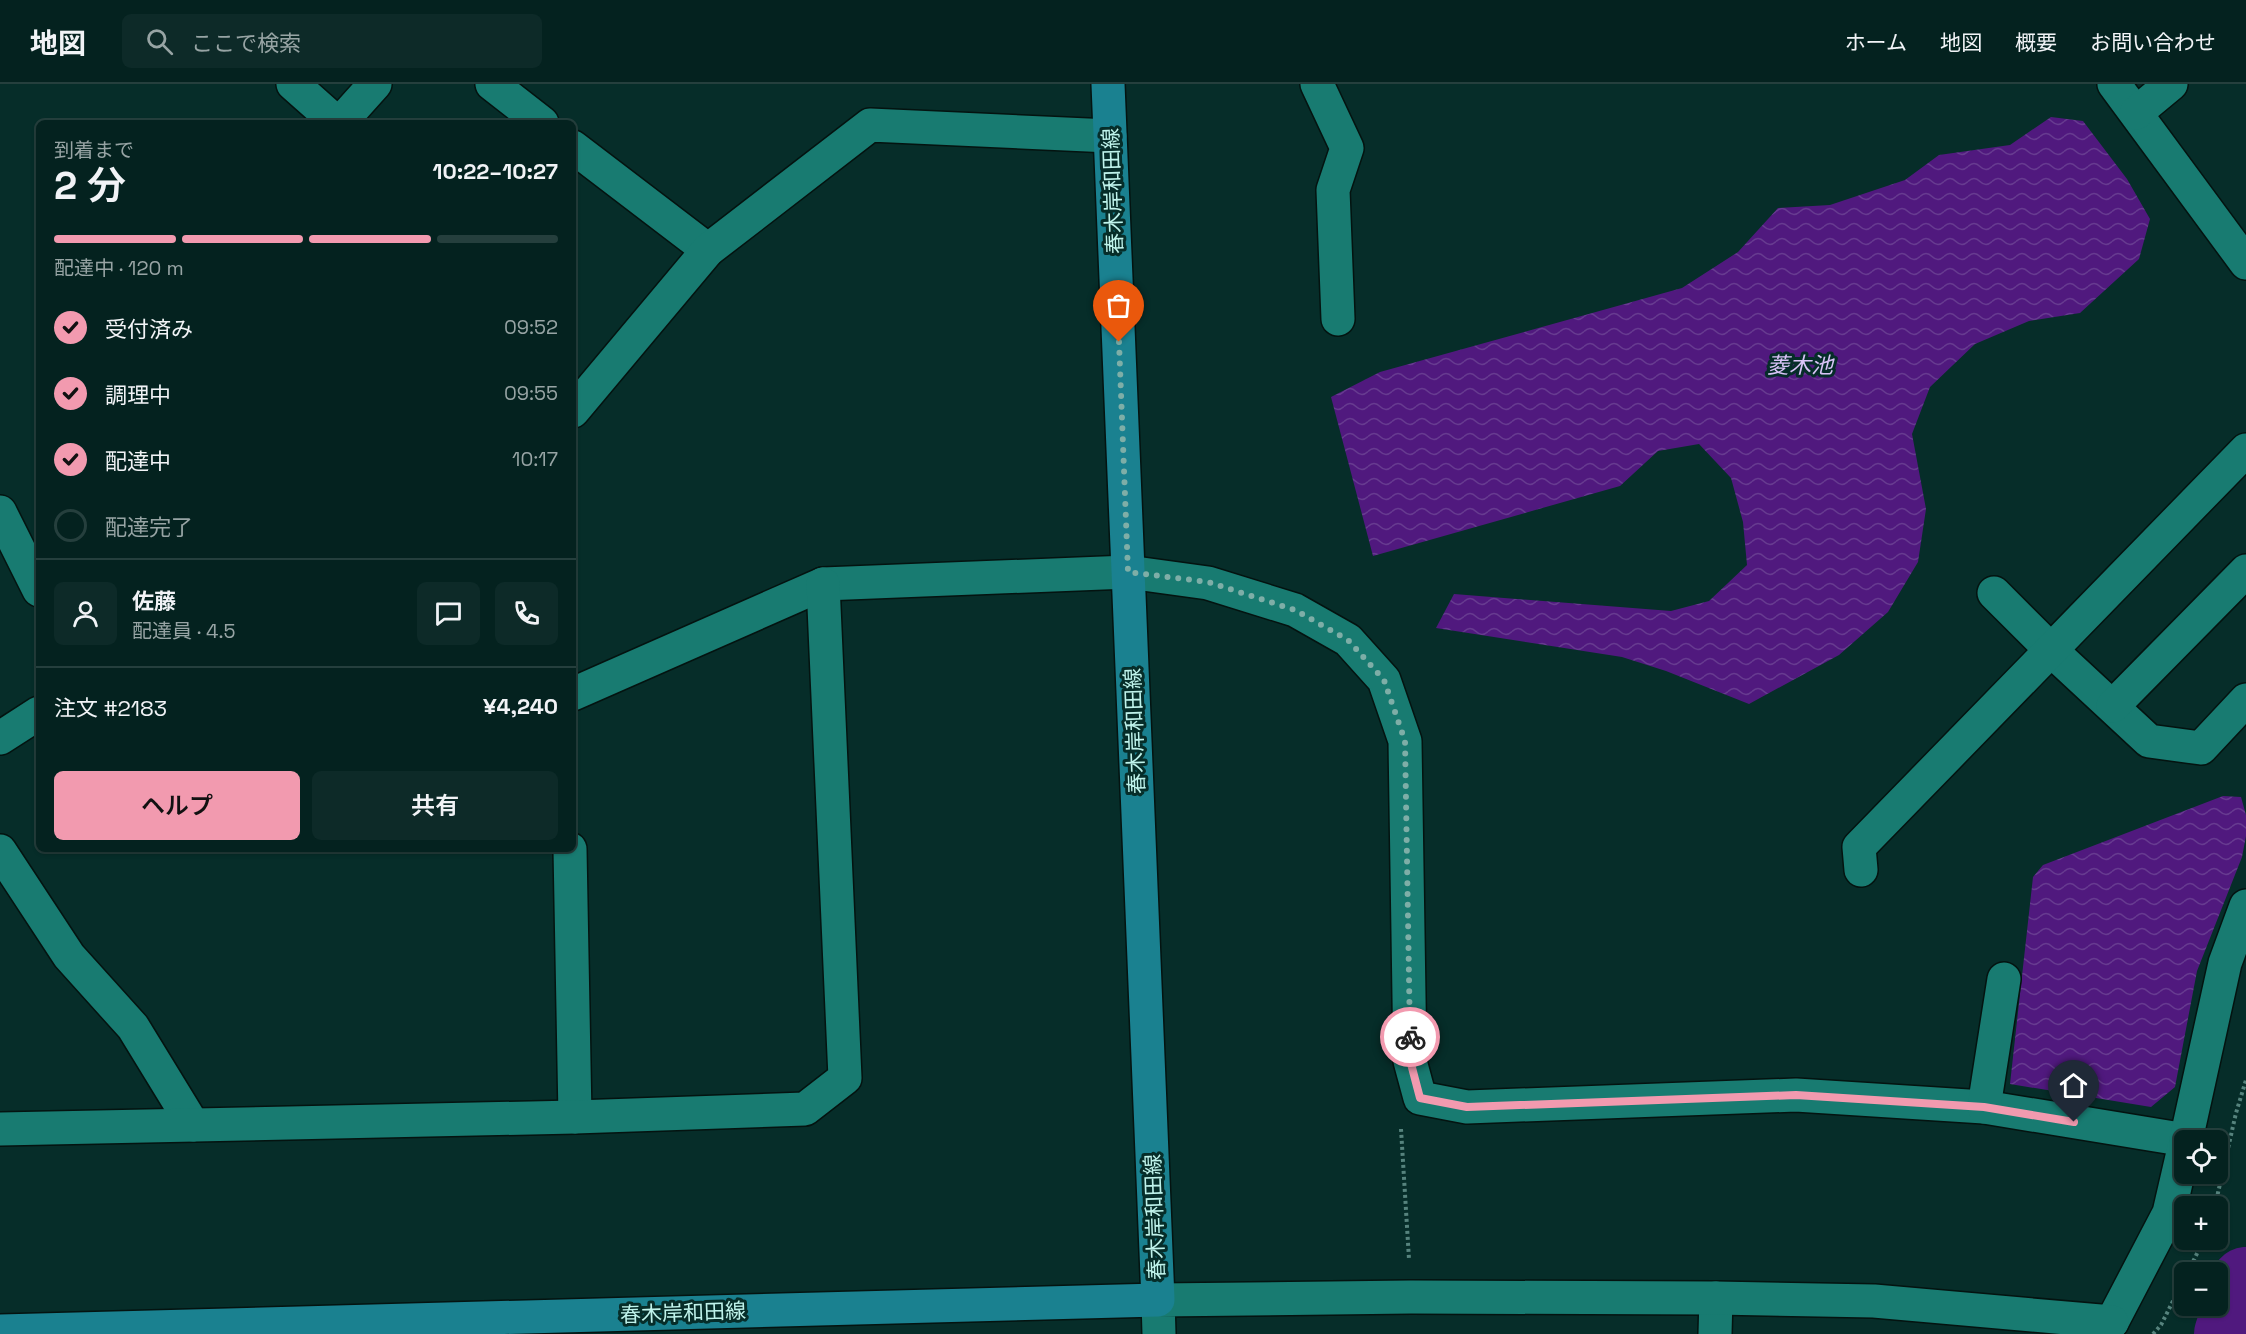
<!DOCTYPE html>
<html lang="ja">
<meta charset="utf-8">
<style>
body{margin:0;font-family:"Space Grotesk","Noto Sans JP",sans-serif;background:#0d2a28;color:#f1f3f6;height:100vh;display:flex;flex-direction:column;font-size:22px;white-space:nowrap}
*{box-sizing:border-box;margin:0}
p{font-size:20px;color:#97a4a4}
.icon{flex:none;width:33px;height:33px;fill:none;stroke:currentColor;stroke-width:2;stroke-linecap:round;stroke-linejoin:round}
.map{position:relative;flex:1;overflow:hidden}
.drawer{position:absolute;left:36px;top:36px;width:540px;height:732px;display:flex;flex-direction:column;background:#04221f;border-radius:9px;box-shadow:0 2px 4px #0004,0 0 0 2px #253f3d}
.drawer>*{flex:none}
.controls{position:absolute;left:2174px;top:1046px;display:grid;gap:12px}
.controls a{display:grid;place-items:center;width:54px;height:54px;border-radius:9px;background:#04221f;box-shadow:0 2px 4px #0004,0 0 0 2px #253f3d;font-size:30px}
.pin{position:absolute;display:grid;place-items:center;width:51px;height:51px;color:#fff;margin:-62px -26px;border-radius:50% 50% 50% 0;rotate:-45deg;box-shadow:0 0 6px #0007}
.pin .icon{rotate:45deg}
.courier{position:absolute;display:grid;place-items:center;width:60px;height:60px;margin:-30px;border:4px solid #f29aaf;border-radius:50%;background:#fff;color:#222;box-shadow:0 2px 8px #0007}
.overview em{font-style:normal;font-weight:600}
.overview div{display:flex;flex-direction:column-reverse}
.overview{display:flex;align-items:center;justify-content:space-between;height:102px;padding:0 18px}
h1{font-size:39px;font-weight:600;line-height:45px}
.bar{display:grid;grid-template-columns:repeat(4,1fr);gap:9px 6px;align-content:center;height:72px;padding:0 18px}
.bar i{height:8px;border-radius:4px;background:#253f3d}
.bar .on{background:#f29aaf}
.bar p{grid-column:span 4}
.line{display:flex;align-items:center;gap:15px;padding:0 18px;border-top:2px solid #253f3d}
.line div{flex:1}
.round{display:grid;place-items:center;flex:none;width:63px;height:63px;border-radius:9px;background:#0d2a28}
ol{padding:0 18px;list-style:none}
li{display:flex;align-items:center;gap:18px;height:66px}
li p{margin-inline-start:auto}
li .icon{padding:6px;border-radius:50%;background:#f29aaf;color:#111;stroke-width:4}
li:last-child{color:#97a4a4}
li i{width:33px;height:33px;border:3px solid #253f3d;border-radius:50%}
.cta{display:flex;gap:12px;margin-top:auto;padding:12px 18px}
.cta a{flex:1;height:69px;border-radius:9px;background:#f29aaf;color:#111;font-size:24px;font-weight:600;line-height:69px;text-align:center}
.cta a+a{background:#0d2a28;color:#f1f3f6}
header{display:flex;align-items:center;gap:36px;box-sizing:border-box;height:84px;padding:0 30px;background:#04221f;border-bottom:2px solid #253f3d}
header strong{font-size:28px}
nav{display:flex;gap:33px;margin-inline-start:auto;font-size:21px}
.search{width:420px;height:54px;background:#0d2a28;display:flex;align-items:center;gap:15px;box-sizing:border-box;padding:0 21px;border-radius:9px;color:#97a4a4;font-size:22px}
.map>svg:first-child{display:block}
.water{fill:url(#water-waves)}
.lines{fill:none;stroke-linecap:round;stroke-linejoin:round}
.river{stroke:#50197e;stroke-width:70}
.minor-casing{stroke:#041310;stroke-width:36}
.tertiary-casing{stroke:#041310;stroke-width:36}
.secondary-casing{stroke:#041310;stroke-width:36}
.path{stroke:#56837d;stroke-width:4;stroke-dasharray:3 3;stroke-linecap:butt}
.minor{stroke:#187b71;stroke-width:33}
.tertiary{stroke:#187b71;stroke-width:33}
.secondary{stroke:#1a8190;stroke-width:33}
.done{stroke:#7eaea7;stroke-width:6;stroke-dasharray:0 10.8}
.route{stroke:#f29aaf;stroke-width:8}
.labels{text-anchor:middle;stroke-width:6;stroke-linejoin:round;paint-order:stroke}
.street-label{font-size:21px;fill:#bff3eb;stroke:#062d29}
.water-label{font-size:22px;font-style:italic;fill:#d9c3f7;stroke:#062d29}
</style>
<header>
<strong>地図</strong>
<div class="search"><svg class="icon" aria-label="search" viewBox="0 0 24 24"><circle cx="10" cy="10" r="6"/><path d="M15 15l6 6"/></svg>ここで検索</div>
<nav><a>ホーム</a><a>地図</a><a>概要</a><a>お問い合わせ</a></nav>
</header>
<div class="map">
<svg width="2246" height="1250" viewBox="0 0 2246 1250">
<defs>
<pattern id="water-waves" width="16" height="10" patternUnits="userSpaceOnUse" patternTransform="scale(1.5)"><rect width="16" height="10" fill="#50197e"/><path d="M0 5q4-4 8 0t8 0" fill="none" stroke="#673b90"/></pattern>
</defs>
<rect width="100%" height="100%" fill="#062d29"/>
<g class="water">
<polygon points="2051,33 2083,37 2127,95 2150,135 2139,175 2080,229 2029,237 1975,260 1930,303 1912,350 1926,425 1918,478 1888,528 1839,571 1749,620 1666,587 1622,573 1436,544 1454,510 1671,527 1709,517 1747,481 1743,438 1731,394 1699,360 1658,367 1620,402 1373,472 1331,313 1380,288 1682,204 1738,168 1778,124 1830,121 1905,96 1939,71 2010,61"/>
<polygon points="2223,712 2241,713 2246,731 2246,752 2242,773 2197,887 2175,1003 2151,1023 2010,1000 2033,793 2043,781"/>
</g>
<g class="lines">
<polyline class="river" points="2229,1250 2246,1198"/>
<defs>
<g id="minor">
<polyline points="293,0 337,39"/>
<polyline points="492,0 542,39"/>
<polyline points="1317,0 1347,64 1333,106 1338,235"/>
<polyline points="2114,0 2246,179"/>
<polyline points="2136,29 2171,0"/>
<polyline points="340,39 375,0"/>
<polyline points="573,63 708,166"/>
<polyline points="573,327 708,166 870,41 1110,52"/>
<polyline points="0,428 39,506"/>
<polyline points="1994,509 2052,567 2149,657 2201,664 2246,616"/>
<polyline points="573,610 823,500 1128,488 1208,499 1295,526 1348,556 1384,596 1405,657 1410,977 1420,1014 1467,1023 1796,1011 1984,1023 2186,1056"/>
<polyline points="2113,622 2246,487"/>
<polyline points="0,654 39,629"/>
<polyline points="570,765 575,1033"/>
<polyline points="0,767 69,872 133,943 193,1041"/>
<polyline points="1861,786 1859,763 2246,366"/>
<polyline points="1984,1023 2004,895"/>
<polyline points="0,1045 575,1033 805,1025 845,994 823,500"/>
<polyline points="2186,1056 2225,879 2246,822"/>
<polyline points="2112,1238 2169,1129 2184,1064"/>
<polyline points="1715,1250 1716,1214"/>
</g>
<polyline id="tertiary" points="1159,1250 1158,1216 1411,1213 1716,1214 1874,1217 2112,1238"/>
<polyline id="secondary" points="0,1247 1158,1216 1108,0"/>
</defs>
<use href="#minor" class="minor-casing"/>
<use href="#tertiary" class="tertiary-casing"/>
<use href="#secondary" class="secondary-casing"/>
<g class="path">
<polyline points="1401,1045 1409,1175"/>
<polyline points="2215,1122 2236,1029 2246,996"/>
<polyline points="2188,1188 2204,1155"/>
<polyline points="2153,1250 2161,1241 2184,1195"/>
</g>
<use href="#minor" class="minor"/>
<use href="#tertiary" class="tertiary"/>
<use href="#secondary" class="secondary"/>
</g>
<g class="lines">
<polyline class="done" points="1119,258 1128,488 1208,498 1295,526 1348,556 1384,596 1405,657 1410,953"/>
<polyline class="route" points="1410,953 1410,976 1420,1014 1467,1023 1796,1011 1984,1023 2074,1038"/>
</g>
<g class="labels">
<g class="street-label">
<text transform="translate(1113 107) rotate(-92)" y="7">春木岸和田線</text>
<text transform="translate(1135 647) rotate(-92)" y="7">春木岸和田線</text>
<text transform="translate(1155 1133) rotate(-92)" y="7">春木岸和田線</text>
<text transform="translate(683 1229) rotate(-2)" y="7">春木岸和田線</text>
</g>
<g class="water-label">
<text x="1800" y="289">菱木池</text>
</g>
</g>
</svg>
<div class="controls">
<a><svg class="icon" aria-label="locate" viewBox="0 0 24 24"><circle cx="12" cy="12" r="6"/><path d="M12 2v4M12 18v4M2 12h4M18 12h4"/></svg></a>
<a>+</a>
<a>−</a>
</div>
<div class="pin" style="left:1119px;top:258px;background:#ea580c"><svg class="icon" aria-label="bag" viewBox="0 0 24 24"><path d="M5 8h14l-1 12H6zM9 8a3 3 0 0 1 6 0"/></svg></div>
<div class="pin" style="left:2074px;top:1038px;background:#1f2937"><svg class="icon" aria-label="home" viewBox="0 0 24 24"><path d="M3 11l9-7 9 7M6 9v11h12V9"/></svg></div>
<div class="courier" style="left:1410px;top:953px"><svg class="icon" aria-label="bike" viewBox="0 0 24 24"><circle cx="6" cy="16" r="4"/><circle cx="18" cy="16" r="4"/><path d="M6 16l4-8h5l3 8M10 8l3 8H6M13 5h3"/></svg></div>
<section class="drawer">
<div class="overview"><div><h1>2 分</h1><p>到着まで</p></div><em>10:22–10:27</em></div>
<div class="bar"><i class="on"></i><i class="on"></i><i class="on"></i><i></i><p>配達中 · 120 m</p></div>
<ol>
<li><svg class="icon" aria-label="check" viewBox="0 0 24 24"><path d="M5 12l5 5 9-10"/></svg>受付済み<p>09:52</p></li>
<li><svg class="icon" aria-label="check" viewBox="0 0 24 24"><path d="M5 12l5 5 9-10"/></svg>調理中<p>09:55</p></li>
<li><svg class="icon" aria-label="check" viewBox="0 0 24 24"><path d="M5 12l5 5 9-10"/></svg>配達中<p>10:17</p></li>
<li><i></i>配達完了</li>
</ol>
<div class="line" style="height:108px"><a class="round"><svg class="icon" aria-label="person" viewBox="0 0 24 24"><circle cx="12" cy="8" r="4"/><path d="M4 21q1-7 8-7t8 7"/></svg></a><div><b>佐藤</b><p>配達員 · 4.5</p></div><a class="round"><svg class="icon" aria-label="chat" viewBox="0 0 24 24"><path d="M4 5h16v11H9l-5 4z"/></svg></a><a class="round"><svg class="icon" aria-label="phone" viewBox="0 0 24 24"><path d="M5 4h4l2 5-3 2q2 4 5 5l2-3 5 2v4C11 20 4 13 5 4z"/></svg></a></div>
<div class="line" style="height:78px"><div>注文 #2183</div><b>¥4,240</b></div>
<div class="cta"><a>ヘルプ</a><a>共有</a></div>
</section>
</div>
